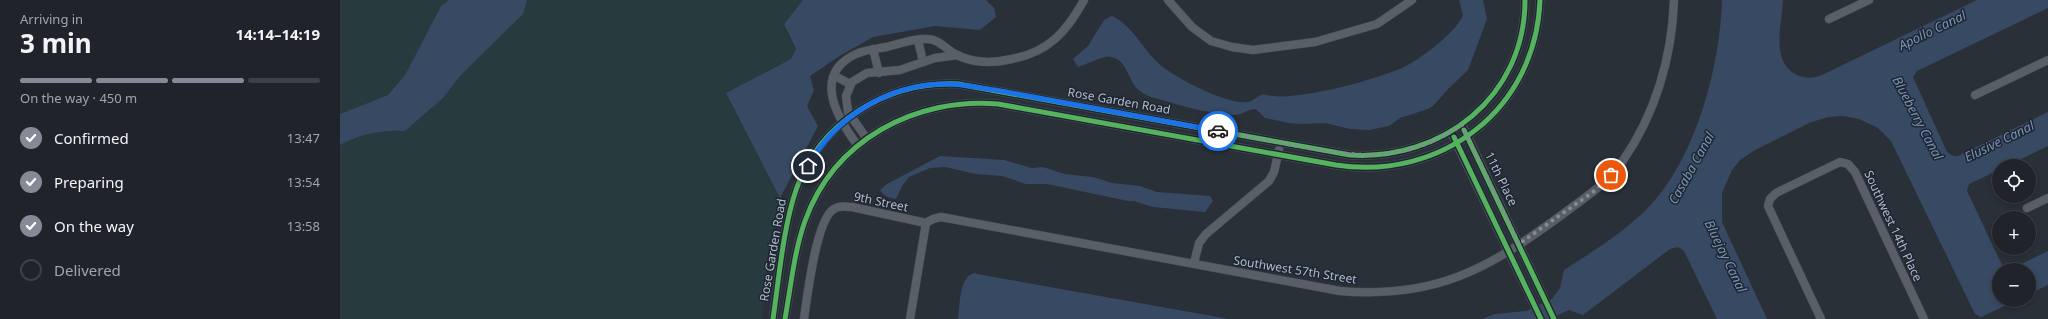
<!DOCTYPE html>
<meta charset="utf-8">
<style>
body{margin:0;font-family:"Noto Sans",sans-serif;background:#2d3036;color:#f1f3f6;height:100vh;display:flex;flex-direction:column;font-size:15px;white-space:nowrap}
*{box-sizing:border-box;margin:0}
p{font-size:13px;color:#a2a4a8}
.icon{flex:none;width:22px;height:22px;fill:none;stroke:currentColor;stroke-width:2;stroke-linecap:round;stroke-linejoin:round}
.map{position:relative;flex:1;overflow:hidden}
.panel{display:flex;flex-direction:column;background:#20242a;width:340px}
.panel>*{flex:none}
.controls{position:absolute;left:1652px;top:159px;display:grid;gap:8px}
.controls a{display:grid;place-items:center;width:44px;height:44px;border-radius:50%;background:#20242a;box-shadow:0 2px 6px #0003,0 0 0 1px #3d4147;font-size:20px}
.pin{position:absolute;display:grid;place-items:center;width:34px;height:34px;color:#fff;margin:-17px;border:2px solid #fff;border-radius:50%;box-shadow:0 1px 4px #0007}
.courier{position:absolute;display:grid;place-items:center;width:40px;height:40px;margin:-20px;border:3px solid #1a73e8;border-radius:50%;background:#fff;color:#222;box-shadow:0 1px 5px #0007}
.summary em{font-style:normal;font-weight:700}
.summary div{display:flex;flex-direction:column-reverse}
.summary{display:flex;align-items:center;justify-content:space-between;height:68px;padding:0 20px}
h1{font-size:26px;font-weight:700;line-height:30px}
.bar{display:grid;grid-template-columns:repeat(4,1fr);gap:6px 4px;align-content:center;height:48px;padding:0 20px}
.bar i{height:5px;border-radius:3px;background:#3d4147}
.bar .current{background:#848b96}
.bar p{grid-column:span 4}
ol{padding:0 20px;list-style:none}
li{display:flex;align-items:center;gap:12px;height:44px}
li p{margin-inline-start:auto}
li .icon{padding:4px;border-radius:50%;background:#848b96;color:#fff;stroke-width:4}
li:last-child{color:#a2a4a8}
li i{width:22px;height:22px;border:2px solid #3d4147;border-radius:50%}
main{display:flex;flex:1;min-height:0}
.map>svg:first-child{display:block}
.green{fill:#273a3e}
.water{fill:#384963}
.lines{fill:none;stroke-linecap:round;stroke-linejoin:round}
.minor-casing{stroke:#484c53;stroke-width:9}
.minor{stroke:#5a5e66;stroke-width:8}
.cycleway-casing{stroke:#1d2633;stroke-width:8}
.cycleway{stroke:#56b35d;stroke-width:5}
.done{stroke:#848b96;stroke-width:4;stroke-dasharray:0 7.2}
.route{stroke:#1a73e8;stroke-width:5}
.labels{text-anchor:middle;stroke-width:3;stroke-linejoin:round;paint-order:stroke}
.street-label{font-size:12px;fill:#b4bcc9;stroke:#1d2633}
.water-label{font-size:13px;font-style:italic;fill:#7c92b1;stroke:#1d2633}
</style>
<main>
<section class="panel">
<div class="summary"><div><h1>3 min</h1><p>Arriving in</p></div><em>14:14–14:19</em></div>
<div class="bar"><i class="current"></i><i class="current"></i><i class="current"></i><i></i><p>On the way · 450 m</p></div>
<ol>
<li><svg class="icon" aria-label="check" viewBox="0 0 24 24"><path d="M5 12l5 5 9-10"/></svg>Confirmed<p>13:47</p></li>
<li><svg class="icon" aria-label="check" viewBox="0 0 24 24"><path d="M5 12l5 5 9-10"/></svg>Preparing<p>13:54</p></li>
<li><svg class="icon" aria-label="check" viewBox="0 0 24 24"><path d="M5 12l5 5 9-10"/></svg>On the way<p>13:58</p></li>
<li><i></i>Delivered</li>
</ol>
</section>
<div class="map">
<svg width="1708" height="319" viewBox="0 0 1708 319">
<rect width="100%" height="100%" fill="#2a3038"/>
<g class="green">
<polygon points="0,0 109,0 101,6 65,75 48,95 0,114"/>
<path d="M187,0H463L444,24L456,50L451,59L386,93L440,198L427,259L422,319H0V145C20,134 43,130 65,131L103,98L121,75L183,14Z"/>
</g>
<g class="water">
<path d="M109,0H187L183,14L121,75L103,98L65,131C43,130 20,134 0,145V114L48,95L65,75L101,6Z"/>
<polygon points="463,0 646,0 654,8 656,17 640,30 595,26 533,37 498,57 470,76 474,90 467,106 478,126 440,198 386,93 451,59 456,49 444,24"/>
<path d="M1119,0H1143L1147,19L1128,70L1109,88L1093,106L1088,109L1060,118L1049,126L1029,130L1010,129L985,123L959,124L949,123L925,118L916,109C907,109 901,116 892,115C864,113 835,104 808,96C803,93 797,90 794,85C787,73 783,54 765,57C756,59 747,64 738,67L733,59L748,46L764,20L772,16C790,24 801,45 814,59C828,75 886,105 907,102C913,102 917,96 923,94C950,104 1034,80 1062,68C1079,60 1116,33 1123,15Z"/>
<path d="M1382,0H1443C1442,24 1430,62 1457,75C1465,79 1474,78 1482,75L1637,0H1708V8L1577,71L1573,77L1607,152L1613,156H1618L1708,112V146L1667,166H1659V170L1629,184L1627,191L1663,267L1671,269L1708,251V285L1689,294V270H1659V300H1677L1641,317L1635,314L1551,141L1538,128L1519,119L1503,116L1488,117L1469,123L1415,150L1400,160L1392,170L1382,193V222L1427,319H1377L1344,251L1338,247L1330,249L1243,315L1229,310L1209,319H1142L1155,314L1186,311L1212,299L1220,288L1224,270C1252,252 1281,234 1305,211C1355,162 1380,68 1382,0Z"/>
<path d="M600,156L664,160L692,168L703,167L724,174L753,177L772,183L800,186L817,192L870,196L873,201L865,212L813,207L794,201H788L707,184H686L662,176L636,174L605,167L590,168L569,177L562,186L556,199C550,198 543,196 540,190L547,184Z"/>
<path d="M635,273L637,274L889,319H618C620,306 619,275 635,273Z"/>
</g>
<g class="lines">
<defs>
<g id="minor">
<polyline points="828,0 852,27 871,41 892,47 913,50 975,42 1037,24 1072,0"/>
<polyline points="1489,19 1529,0"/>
<polyline points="578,40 583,62"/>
<polyline points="533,49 539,73"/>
<polyline points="495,76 510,84"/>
<polyline points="1635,95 1708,60"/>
<polyline points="1122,125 1214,319"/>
<polyline points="1111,132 1201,319"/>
<polyline points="527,139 508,112 506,96 512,82 527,73 560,70 595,58 618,55"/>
<path d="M518,146C498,119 471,75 516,54C525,50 536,49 546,47C559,44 574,38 587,39C600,39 607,51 619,56C635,63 655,63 672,59C709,52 727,31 744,0"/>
<polyline points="1687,208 1708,198"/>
<path d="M586,223L593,219L601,217L1000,291C1096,299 1148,269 1223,214C1244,198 1267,184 1282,162C1315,115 1332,58 1334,0"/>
<polyline points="854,263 859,243 866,234 929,181 934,172 939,150"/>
<path d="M433,319C439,278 443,229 456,190C479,122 548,81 618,84L1010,155C1102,161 1185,97 1185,0"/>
<path d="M445,319C451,286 454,252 465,221C494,140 575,97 658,104L996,165C1102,181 1196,109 1200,0"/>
<path d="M464,319C467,298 476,219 494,209C500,205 505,207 512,207L586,223"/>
<polyline points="570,319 586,223"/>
<polyline points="1481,319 1428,206 1430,199 1436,193 1500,162 1508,164 1515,172 1584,319"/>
</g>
</defs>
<use href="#minor" class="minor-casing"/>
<use href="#minor" class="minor"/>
<defs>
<g id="cycleway">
<polyline points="1124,130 1214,319"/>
<polyline points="1114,137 1201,319"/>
<path d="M433,319C439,278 443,229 456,190C479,122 548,81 618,84L1010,155C1102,161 1185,97 1185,0"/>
<path d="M445,319C451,286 454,252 465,221C494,140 575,97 658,104L996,165C1102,181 1196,109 1200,0"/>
</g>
</defs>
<use href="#cycleway" class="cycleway-casing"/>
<use href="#cycleway" class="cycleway"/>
</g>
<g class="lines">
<path class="done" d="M878,131C906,136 934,142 962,147C1025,158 1065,162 1122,125L1179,244L1253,192L1271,175"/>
<path class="route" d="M468,166C495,117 548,85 603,84C621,83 638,88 655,90L878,131"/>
</g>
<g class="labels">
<g class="street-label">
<text transform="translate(779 101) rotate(10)" y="4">Rose Garden Road</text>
<text transform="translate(1161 179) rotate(64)" y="4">11th Place</text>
<text transform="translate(541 202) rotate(12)" y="4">9th Street</text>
<text transform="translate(1553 226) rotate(65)" y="4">Southwest 14th Place</text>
<text transform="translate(433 250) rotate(-80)" y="4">Rose Garden Road</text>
<text transform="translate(955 270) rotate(9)" y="4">Southwest 57th Street</text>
</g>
<g class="water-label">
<text transform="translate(1592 30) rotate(-26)" y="5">Apollo Canal</text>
<text transform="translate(1578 118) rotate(62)" y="5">Blueberry Canal</text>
<text transform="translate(1659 141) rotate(-26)" y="5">Elusive Canal</text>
<text transform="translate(1351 168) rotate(-61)" y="5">Casaba Canal</text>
<text transform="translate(1386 256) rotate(64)" y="5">Bluejay Canal</text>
</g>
</g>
</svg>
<div class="controls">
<a><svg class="icon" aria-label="locate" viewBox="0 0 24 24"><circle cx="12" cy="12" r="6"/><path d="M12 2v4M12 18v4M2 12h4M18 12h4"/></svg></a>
<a>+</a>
<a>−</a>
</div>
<div class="pin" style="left:1271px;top:175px;background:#ea580c"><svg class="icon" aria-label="bag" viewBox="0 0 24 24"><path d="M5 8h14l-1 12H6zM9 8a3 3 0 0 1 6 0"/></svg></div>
<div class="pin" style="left:468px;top:166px;background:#1f2937"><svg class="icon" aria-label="home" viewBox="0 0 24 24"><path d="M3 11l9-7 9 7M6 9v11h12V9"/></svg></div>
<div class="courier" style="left:878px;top:131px"><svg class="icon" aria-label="car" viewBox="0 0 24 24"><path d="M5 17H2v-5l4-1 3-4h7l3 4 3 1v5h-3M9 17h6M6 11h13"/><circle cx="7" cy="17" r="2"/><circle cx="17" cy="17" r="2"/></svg></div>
</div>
</main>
